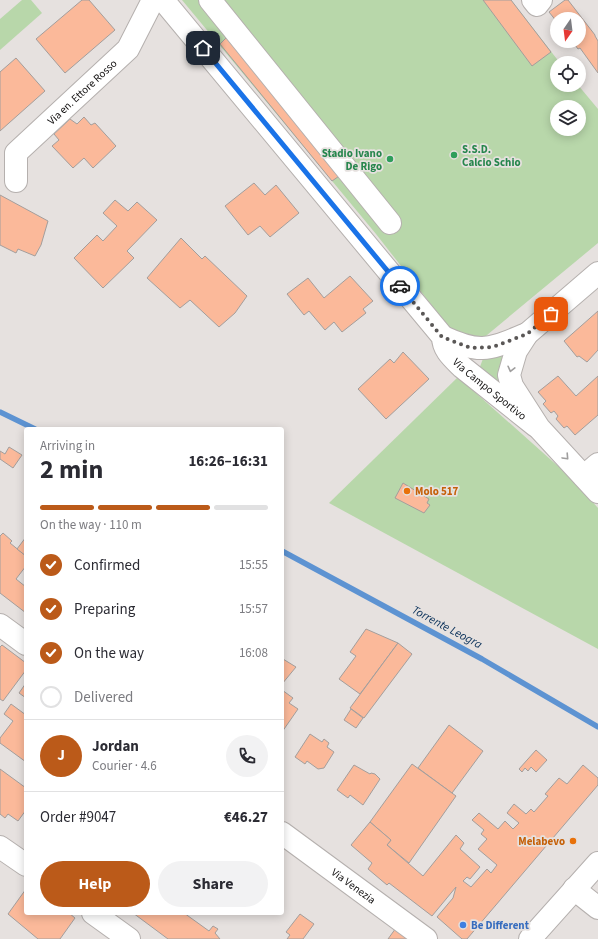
<!DOCTYPE html>
<meta charset="utf-8">
<style>
body{margin:0;font-family:"Source Sans 3",sans-serif;background:#f2f2f3;color:#2b2b33;height:100vh;display:flex;flex-direction:column;font-size:15px;white-space:nowrap}
*{box-sizing:border-box;margin:0}
p{font-size:13px;color:#7c7c81}
.icon{flex:none;width:22px;height:22px;fill:none;stroke:currentColor;stroke-width:2;stroke-linecap:round;stroke-linejoin:round}
.map{position:relative;flex:1;overflow:hidden}
.drawer{position:absolute;left:24px;top:427px;width:260px;height:488px;display:flex;flex-direction:column;background:#fff;border-radius:4px;box-shadow:0 2px 10px #0003}
.drawer>*{flex:none}
.needle{width:26px;rotate:194deg}
.buttons{position:absolute;left:550px;top:12px;display:grid;gap:8px}
.buttons a{display:grid;place-items:center;width:36px;height:36px;border-radius:50%;background:#fff;box-shadow:0 2px 10px #0003;font-size:20px}
.pin{position:absolute;display:grid;place-items:center;width:34px;height:34px;color:#fff;margin:-17px;border-radius:8px;box-shadow:0 2px 6px #0006}
.courier{position:absolute;display:grid;place-items:center;width:40px;height:40px;margin:-20px;border:3px solid #1a73e8;border-radius:50%;background:#fff;color:#222;box-shadow:0 1px 5px #0007}
.headline em{font-style:normal;font-weight:700}
.headline div{display:flex;flex-direction:column-reverse}
.headline{display:flex;align-items:center;justify-content:space-between;height:68px;padding:0 16px}
h1{font-size:26px;font-weight:700;line-height:30px}
.bar{display:grid;grid-template-columns:repeat(4,1fr);gap:6px 4px;align-content:center;height:48px;padding:0 16px}
.bar i{height:5px;border-radius:3px;background:#e1e1e2}
.bar .on{background:#bb5a19}
.bar p{grid-column:span 4}
.line{display:flex;align-items:center;gap:10px;padding:0 16px;border-top:1px solid #e1e1e2}
.line div{flex:1}
.round{display:grid;place-items:center;flex:none;width:42px;height:42px;border-radius:21px;background:#f2f2f3}
ol{padding:0 16px;list-style:none}
li{display:flex;align-items:center;gap:12px;height:44px}
li p{margin-inline-start:auto}
li .icon{padding:4px;border-radius:50%;background:#bb5a19;color:#fff;stroke-width:4}
li:last-child{color:#7c7c81}
li i{width:22px;height:22px;border:2px solid #e1e1e2;border-radius:50%}
.cta{display:flex;gap:8px;margin-top:auto;padding:8px 16px}
.cta a{flex:1;height:46px;border-radius:24px;background:#bb5a19;color:#fff;font-size:16px;font-weight:700;line-height:46px;text-align:center}
.cta a+a{background:#f2f2f3;color:#2b2b33}
.map>svg:first-child{display:block}
.green{fill:#b8d7aa;fill-rule:evenodd}
.lines{fill:none;stroke-linecap:round;stroke-linejoin:round}
.stream{stroke:#5d93d2;stroke-width:5.5}
.building{fill:#fbb99a;stroke:#a39e9c}
.minor-casing{stroke:#b5b0ae;stroke-width:24}
.major-casing{stroke:#b5b0ae;stroke-width:24}
.minor{stroke:#fff;stroke-width:22}
.major{stroke:#fff;stroke-width:22}
.oneway{stroke:#9f9e9e}
.done{stroke:#5a5756;stroke-width:4;stroke-dasharray:0 7.2}
.route{stroke:#1a73e8;stroke-width:5}
.leisure-dot{fill:#2e9e5b;stroke:#e6e1df;stroke-width:1.5}
.food-dot{fill:#e8710a;stroke:#e6e1df;stroke-width:1.5}
.shop-dot{fill:#3f7fe0;stroke:#e6e1df;stroke-width:1.5}
.labels{text-anchor:middle;stroke-width:3.5;stroke-linejoin:round;paint-order:stroke}
.street-label{font-size:11px;fill:#0e0c0c;stroke:#e6e1df}
.leisure-label{font-size:11px;font-weight:bold;fill:#27864d;stroke:#e6e1df;text-anchor:start}
.food-label{font-size:11px;font-weight:bold;fill:#c56008;stroke:#e6e1df;text-anchor:start}
.shop-label{font-size:11px;font-weight:bold;fill:#366cbe;stroke:#e6e1df;text-anchor:start}
.water-label{font-size:12px;font-style:italic;fill:#0a315a;stroke:#e6e1df}
</style>
<div class="map">
<svg width="598" height="939" viewBox="0 0 598 939">
<rect width="100%" height="100%" fill="#e6e1df"/>
<g class="green">
<polygon points="22,0 31,0 42,13 0,50 0,19"/>
<path d="M182,0H511L560,63H557V85H578L598,109V243L481,340L451,330L376,234ZM557,107H579V129H557Z"/>
<polygon points="506,350 502,388 478,372 484,356"/>
<polygon points="458,377 569,476 598,508 598,649 329,503"/>
</g>
<g class="lines">
<g class="stream">
<polyline points="0,412 35,429"/>
<polyline points="282,551 482,659 598,727"/>
</g>
</g>
<g class="building">
<polygon points="82,0 89,0 115,30 65,73 36,39"/>
<polygon points="483,0 511,0 551,52 532,66"/>
<polygon points="565,0 568,0 595,35 595,36 598,41 598,73 580,48 578,49 572,41 579,41 579,19 557,19 557,22 549,12"/>
<polygon points="231,33 345,172 332,181 220,44"/>
<polygon points="16,58 45,91 0,131 0,72"/>
<polygon points="84,117 91,125 95,123 116,146 93,168 84,158 73,168 52,146 59,140 54,134 70,119 77,124"/>
<polygon points="254,183 265,195 276,185 299,213 270,237 260,226 248,235 225,206"/>
<polygon points="0,195 48,221 41,245 35,256 18,249 16,253 0,245"/>
<polygon points="115,200 128,211 137,202 157,220 127,251 134,258 103,288 74,258 97,235 103,241 117,226 103,213"/>
<polygon points="181,238 202,259 205,256 247,296 235,313 219,327 190,300 180,308 147,278"/>
<polygon points="350,276 373,301 363,309 366,313 342,332 334,322 325,330 309,311 304,315 287,294 308,278 324,298"/>
<polygon points="598,311 598,350 587,362 579,356 577,357 564,341"/>
<polygon points="403,352 429,379 386,419 358,389 390,359 394,363"/>
<polygon points="558,376 576,396 598,376 598,415 575,435 567,426 564,428 556,419 558,416 554,411 551,413 543,404 546,401 538,392"/>
<polygon points="9,447 22,455 13,468 0,459 0,451 5,454"/>
<polygon points="403,483 429,499 427,503 430,505 424,513 395,498"/>
<polygon points="3,533 12,541 10,543 26,556 26,566 16,579 26,587 26,613 0,593 0,536"/>
<polygon points="26,537 26,556 17,549"/>
<polygon points="366,629 398,643 360,694 339,679 356,656 350,652"/>
<polygon points="398,643 412,654 364,718 350,708"/>
<polygon points="2,645 26,663 26,670 3,701 0,699 0,647"/>
<polygon points="283,659 296,667 282,684 282,660"/>
<polygon points="26,683 26,698 19,693"/>
<polygon points="282,690 293,698 289,703 298,709 282,732"/>
<polygon points="11,704 26,715 26,762 0,743 0,738 13,721 4,714"/>
<polygon points="351,709 363,718 356,728 344,720"/>
<polygon points="449,725 483,751 452,793 418,768"/>
<polygon points="310,734 322,742 324,739 329,743 327,747 334,752 324,768 318,769 307,761 305,764 295,757"/>
<polygon points="536,750 547,760 536,772 531,767 528,771 525,768 522,772 519,769"/>
<polygon points="412,764 456,796 409,863 387,845 391,840 370,822"/>
<polygon points="354,765 370,774 371,773 375,774 380,779 363,805 350,795 348,798 337,790"/>
<polygon points="583,765 598,778 598,785 467,939 462,939 437,917 453,898 456,887 432,916 389,883 387,885 368,869 372,863 351,845 370,822 391,840 387,845 423,876 456,835 464,843 460,849 480,867 470,879 467,877 463,881 471,887 487,869 491,873 497,865 478,849 487,839 481,834 484,830 472,820 479,813 498,829 505,821 513,829 519,823 507,813 514,804 526,814 531,809 534,812 548,796 545,794 559,778 567,784"/>
<polygon points="0,769 26,788 26,810 18,821 8,814 5,818 0,814"/>
<polygon points="26,889 26,913 69,913 75,918 60,939 38,939 8,914"/>
<polygon points="133,913 184,913 209,931 213,926 218,929 215,933 220,939 168,939"/>
<polygon points="300,914 314,924 303,939 287,939 290,935 286,932"/>
<polygon points="401,921 423,939 388,939"/>
</g>
<g class="lines">
<defs>
<g id="minor">
<path id="s1" d="M163,0L443,337C443,350 453,358 462,367L536,426"/>
<polyline points="210,0 390,223"/>
<polyline points="533,0 537,5 541,0"/>
<path id="s2" d="M16,181V153L128,49L153,0"/>
<path d="M443,337C482,355 489,349 527,334"/>
<polyline points="584,476 598,464"/>
<polyline points="0,625 26,644"/>
<path id="s3" d="M282,833L426,939"/>
<polyline points="0,847 26,865"/>
<polyline points="574,889 598,908"/>
<polyline points="93,913 129,939"/>
</g>
<g id="major">
<polyline points="598,273 527,334 516,351 509,375 512,386 539,428 598,492"/>
<polyline points="530,939 598,863"/>
</g>
</defs>
<use href="#minor" class="minor-casing"/>
<use href="#major" class="major-casing"/>
<use href="#minor" class="minor"/>
<use href="#major" class="major"/>
</g>
<defs><path id="oneway-chevron" d="M-2-3.5L2.5 0L-2 3.5" fill="none" stroke-width="1.6" stroke-linecap="round" stroke-linejoin="round"/></defs>
<g class="oneway">
<use href="#oneway-chevron" transform="translate(511 369) rotate(104)"/>
<use href="#oneway-chevron" transform="translate(566 457) rotate(47)"/>
</g>
<g class="lines">
<polyline class="done" points="400,286 442,337 471,348 493,347 527,334 551,314"/>
<polyline class="route" points="203,48 400,286"/>
</g>
<g class="leisure-dot">
<circle cx="454" cy="155" r="4"/>
<circle cx="390" cy="159" r="4"/>
</g>
<g class="food-dot">
<circle cx="407" cy="491" r="4"/>
<circle cx="573" cy="841" r="4"/>
</g>
<circle class="shop-dot" cx="463" cy="925" r="4"/>
<g class="labels">
<g class="street-label">
<text dy="4" stroke="none"><textPath href="#s2" startOffset="118">Via en. Ettore Rosso</textPath></text>
<text dy="4" stroke="none"><textPath href="#s1" startOffset="510">Via Campo Sportivo</textPath></text>
<text dy="4" stroke="none"><textPath href="#s3" startOffset="89">Via Venezia</textPath></text>
</g>
<g class="leisure-label">
<text x="462" y="153">S.S.D.<tspan x="462" dy="13">Calcio Schio</tspan></text>
<text x="382" y="157" text-anchor="end">Stadio Ivano<tspan x="382" dy="13">De Rigo</tspan></text>
</g>
<g class="food-label">
<text x="415" y="495">Molo 517</text>
<text x="565" y="845" text-anchor="end">Melabevo</text>
</g>
<g class="shop-label">
<text x="471" y="929">Be Different</text>
</g>
<g class="water-label">
<text transform="translate(447 627) rotate(28)" y="4">Torrente Leogra</text>
</g>
</g>
</svg>
<div class="buttons">
<a><svg class="needle" viewBox="-14 -14 28 28"><path d="M0-13l5 13h-10z" fill="#e53935"/><path d="M0 13l5-13h-10z" fill="#7c7c81"/></svg></a>
<a><svg class="icon" aria-label="locate" viewBox="0 0 24 24"><circle cx="12" cy="12" r="6"/><path d="M12 2v4M12 18v4M2 12h4M18 12h4"/></svg></a>
<a><svg class="icon" aria-label="layers" viewBox="0 0 24 24"><path d="M12 4l9 5-9 5-9-5zM3 14l9 5 9-5"/></svg></a>
</div>
<div class="pin" style="left:551px;top:314px;background:#ea580c"><svg class="icon" aria-label="bag" viewBox="0 0 24 24"><path d="M5 8h14l-1 12H6zM9 8a3 3 0 0 1 6 0"/></svg></div>
<div class="pin" style="left:203px;top:48px;background:#1f2937"><svg class="icon" aria-label="home" viewBox="0 0 24 24"><path d="M3 11l9-7 9 7M6 9v11h12V9"/></svg></div>
<div class="courier" style="left:400px;top:286px"><svg class="icon" aria-label="car" viewBox="0 0 24 24"><path d="M5 17H2v-5l4-1 3-4h7l3 4 3 1v5h-3M9 17h6M6 11h13"/><circle cx="7" cy="17" r="2"/><circle cx="17" cy="17" r="2"/></svg></div>
<section class="drawer">
<div class="headline"><div><h1>2 min</h1><p>Arriving in</p></div><em>16:26–16:31</em></div>
<div class="bar"><i class="on"></i><i class="on"></i><i class="on"></i><i></i><p>On the way · 110 m</p></div>
<ol>
<li><svg class="icon" aria-label="check" viewBox="0 0 24 24"><path d="M5 12l5 5 9-10"/></svg>Confirmed<p>15:55</p></li>
<li><svg class="icon" aria-label="check" viewBox="0 0 24 24"><path d="M5 12l5 5 9-10"/></svg>Preparing<p>15:57</p></li>
<li><svg class="icon" aria-label="check" viewBox="0 0 24 24"><path d="M5 12l5 5 9-10"/></svg>On the way<p>16:08</p></li>
<li><i></i>Delivered</li>
</ol>
<div class="line" style="height:72px"><b class="round" style="background:#bb5a19;color:#fff">J</b><div><b>Jordan</b><p>Courier · 4.6</p></div><a class="round"><svg class="icon" aria-label="phone" viewBox="0 0 24 24"><path d="M5 4h4l2 5-3 2q2 4 5 5l2-3 5 2v4C11 20 4 13 5 4z"/></svg></a></div>
<div class="line" style="height:52px"><div>Order #9047</div><b>€46.27</b></div>
<div class="cta"><a>Help</a><a>Share</a></div>
</section>
</div>
